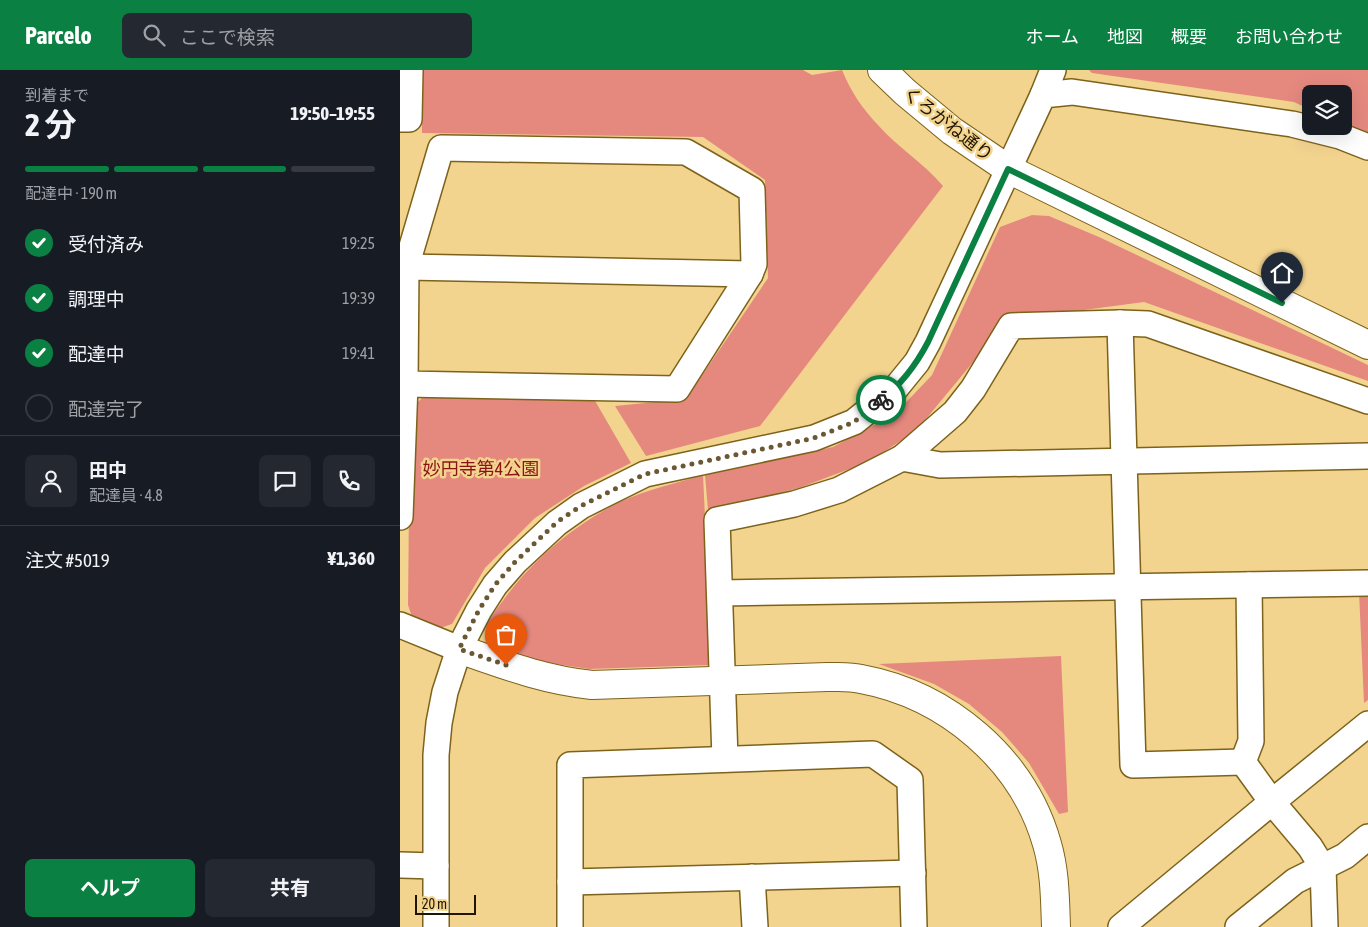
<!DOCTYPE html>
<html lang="ja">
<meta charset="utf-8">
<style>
body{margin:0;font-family:"Asap Condensed","Noto Sans JP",sans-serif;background:#242831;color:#f1f3f6;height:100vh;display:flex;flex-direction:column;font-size:19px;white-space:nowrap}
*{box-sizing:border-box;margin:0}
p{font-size:16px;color:#9ea1a6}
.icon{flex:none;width:28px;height:28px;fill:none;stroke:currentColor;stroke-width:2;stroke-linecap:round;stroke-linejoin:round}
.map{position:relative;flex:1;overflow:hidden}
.side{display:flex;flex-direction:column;background:#171b24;width:400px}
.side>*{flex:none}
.tools{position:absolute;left:902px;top:15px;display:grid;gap:10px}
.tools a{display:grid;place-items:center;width:50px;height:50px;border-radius:8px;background:#171b24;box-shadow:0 5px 20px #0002;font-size:25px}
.scale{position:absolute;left:15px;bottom:12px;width:61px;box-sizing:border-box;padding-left:5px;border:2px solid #201500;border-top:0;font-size:14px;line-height:18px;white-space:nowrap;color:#201500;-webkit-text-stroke:4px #f2d48f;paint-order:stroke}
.pin{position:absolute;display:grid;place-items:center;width:42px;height:42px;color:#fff;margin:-51px -21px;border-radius:50% 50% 50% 0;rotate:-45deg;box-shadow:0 0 5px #0007}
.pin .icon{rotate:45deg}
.courier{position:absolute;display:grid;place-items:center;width:50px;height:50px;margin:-25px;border:4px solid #0b8043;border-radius:50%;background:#fff;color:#222;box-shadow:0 1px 6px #0007}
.head em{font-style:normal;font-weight:700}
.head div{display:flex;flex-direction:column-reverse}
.head{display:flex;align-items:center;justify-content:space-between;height:85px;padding:0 25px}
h1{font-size:32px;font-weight:700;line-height:38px}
.bar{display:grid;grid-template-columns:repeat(4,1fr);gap:8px 5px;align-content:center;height:60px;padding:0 25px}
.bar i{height:6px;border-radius:4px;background:#363941}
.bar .current{background:#0b8043}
.bar p{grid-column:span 4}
.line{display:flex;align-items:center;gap:12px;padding:0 25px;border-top:1px solid #363941}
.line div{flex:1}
.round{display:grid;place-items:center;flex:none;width:52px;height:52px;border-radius:8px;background:#242831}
ol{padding:0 25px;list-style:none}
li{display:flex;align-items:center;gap:15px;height:55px}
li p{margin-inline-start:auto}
li .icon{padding:5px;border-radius:50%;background:#0b8043;color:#fff;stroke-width:4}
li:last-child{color:#9ea1a6}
li i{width:28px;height:28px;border:2px solid #363941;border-radius:50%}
.action{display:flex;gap:10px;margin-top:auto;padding:10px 25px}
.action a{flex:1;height:58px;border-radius:8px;background:#0b8043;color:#fff;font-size:20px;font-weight:700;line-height:58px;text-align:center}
.action a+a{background:#242831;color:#f1f3f6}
header{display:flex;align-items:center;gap:30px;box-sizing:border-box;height:70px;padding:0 25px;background:#0b8043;color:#fff}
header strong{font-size:24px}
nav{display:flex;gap:28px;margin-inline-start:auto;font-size:18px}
.search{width:350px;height:45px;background:#242831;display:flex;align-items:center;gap:12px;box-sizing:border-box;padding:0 18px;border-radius:8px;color:#9ea1a6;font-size:19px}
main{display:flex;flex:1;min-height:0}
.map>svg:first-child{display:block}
.green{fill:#e5897f}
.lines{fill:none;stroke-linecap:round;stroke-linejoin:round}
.street-casing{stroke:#7d621a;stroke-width:28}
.secondary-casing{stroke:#7d621a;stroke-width:30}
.street{stroke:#fff;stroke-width:25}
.secondary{stroke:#fff;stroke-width:28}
.done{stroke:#6a5832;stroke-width:5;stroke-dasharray:0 9}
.route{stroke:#0b8043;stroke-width:6}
.labels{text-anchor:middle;stroke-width:5;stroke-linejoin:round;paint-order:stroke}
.street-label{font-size:18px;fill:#201500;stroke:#f2d48f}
.park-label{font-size:18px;fill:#8b1315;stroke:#f2d48f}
</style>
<header>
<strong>Parcelo</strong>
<div class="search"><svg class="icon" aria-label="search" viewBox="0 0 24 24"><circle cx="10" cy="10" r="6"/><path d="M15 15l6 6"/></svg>ここで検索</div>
<nav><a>ホーム</a><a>地図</a><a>概要</a><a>お問い合わせ</a></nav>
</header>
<main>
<section class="side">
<div class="head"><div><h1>2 分</h1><p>到着まで</p></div><em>19:50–19:55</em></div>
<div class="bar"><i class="current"></i><i class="current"></i><i class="current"></i><i></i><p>配達中 · 190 m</p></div>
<ol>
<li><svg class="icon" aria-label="check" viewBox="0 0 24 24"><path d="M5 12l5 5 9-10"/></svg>受付済み<p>19:25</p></li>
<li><svg class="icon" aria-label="check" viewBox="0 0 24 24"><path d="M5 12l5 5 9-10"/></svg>調理中<p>19:39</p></li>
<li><svg class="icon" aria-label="check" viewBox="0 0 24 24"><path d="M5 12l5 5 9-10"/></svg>配達中<p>19:41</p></li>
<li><i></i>配達完了</li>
</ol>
<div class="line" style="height:90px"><a class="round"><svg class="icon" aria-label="person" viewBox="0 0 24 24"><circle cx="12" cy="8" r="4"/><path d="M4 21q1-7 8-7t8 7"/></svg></a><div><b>田中</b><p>配達員 · 4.8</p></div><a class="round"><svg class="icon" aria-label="chat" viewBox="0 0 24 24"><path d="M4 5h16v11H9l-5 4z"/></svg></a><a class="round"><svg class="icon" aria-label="phone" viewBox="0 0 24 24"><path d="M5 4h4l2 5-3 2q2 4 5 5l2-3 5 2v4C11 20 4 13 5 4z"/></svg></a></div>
<div class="line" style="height:65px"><div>注文 #5019</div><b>¥1,360</b></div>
<div class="action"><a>ヘルプ</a><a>共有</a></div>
</section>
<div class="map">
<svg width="968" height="857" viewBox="0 0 968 857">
<rect width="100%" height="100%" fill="#f2d48f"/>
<g class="green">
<path d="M22,0H403L412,5L442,0C451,22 462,38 478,55C498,78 524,93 543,116L360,356L246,386L215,336L286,329L368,208L365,110L303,67L22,63Z"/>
<polygon points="689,0 968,0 968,64 944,54 944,24 911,24 911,40 894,32 692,3"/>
<polygon points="632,145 649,146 699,167 968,295 968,311 744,232 608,250 516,361 468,392 399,418 308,440 305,405 433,377 495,344 532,305 600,157"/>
<polygon points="23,327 194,329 231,393 184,416 135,448 85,498 52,554 40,558 13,550 8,535 10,340"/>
<path d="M303,405L312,595L189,599L136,591L86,572C82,556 93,544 102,532C132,490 174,455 220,432C246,420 276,413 303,405Z"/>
<polygon points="959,522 968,522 968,630 964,633"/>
<polygon points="661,586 668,742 659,744 629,693 602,662 569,634 534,614 479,594"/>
</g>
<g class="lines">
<defs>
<g id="street">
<polyline points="643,25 653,0"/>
<polyline points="0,49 9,49 10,0"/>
<polygon points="41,78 286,82 352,120 354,194 350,204 277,319 5,314 6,197"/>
<polyline points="6,197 350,204"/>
<polyline points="720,253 733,695 843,692"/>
<polyline points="0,313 5,314 0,447"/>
<polyline points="502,388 555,342 573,319 611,256 720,253 748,254 968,331"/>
<polyline points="849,515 851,671 843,692 872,732 910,777 923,798 925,857"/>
<polyline points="320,523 968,513"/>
<polyline points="0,555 59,579"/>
<polyline points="325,689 317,450 394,434 439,420 502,388 540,395 968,386"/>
<polyline points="0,795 36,796"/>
<polyline points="352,807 355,857"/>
<polyline points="170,812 513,803"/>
<polyline points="36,857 36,685 39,653 45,622 59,579 79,540 95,515 115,492 157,453 181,436 245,404 414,368 454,352 495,319 517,292 528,272 643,25 672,22 892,54 940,66 968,77"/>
<polyline points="170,857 170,695 473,684 510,710 514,857"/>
<polyline points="721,857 872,732 968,654"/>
<polyline points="838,857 895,811 945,786 968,767"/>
</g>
<g id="secondary">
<polyline points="482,0 505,22 552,61 608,99 968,275"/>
<path d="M59,579C105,595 144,610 192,615L427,607C438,607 450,606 461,609C547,625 623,689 647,774C655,801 655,829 656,857"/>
</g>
</defs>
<use href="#street" class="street-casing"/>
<use href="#secondary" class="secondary-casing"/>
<use href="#street" class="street"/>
<use href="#secondary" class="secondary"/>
</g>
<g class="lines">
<polyline class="done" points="106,595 59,579 79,540 95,515 115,492 157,452 181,436 245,404 414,368 454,352 481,330"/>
<path class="route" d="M481,330C502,314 516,295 528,272L608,99L882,233"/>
</g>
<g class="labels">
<g class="street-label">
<text transform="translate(548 54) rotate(38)" y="6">くろがね通り</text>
</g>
<g class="park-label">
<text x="81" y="405">妙円寺第4公園</text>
</g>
</g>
</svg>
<div class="tools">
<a><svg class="icon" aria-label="layers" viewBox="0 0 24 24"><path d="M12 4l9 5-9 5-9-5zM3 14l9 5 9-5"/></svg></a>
</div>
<div class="scale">20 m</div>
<div class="pin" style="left:106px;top:595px;background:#ea580c"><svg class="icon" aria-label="bag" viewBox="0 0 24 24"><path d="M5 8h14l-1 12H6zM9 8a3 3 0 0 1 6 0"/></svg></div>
<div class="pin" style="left:882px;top:233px;background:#1f2937"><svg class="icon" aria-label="home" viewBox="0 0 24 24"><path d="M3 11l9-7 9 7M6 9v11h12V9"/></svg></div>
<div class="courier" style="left:481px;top:330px"><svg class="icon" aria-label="bike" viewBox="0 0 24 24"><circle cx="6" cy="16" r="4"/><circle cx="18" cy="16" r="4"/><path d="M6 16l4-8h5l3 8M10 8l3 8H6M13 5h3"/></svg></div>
</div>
</main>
